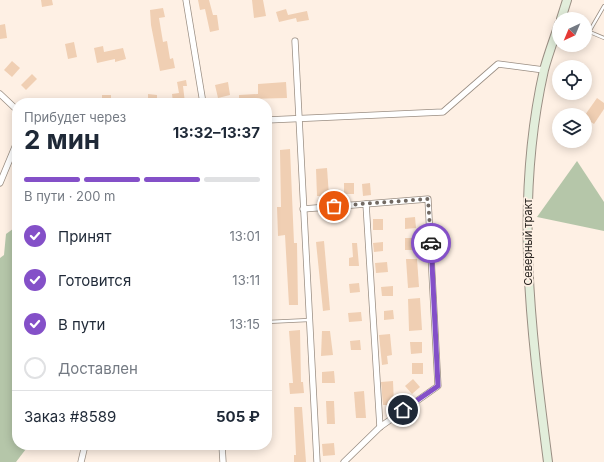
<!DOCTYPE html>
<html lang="ru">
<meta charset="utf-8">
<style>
body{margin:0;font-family:Inter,sans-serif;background:#f6f6f7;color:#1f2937;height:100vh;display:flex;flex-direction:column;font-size:15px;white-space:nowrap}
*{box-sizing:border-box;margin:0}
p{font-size:13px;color:#747a83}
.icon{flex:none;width:22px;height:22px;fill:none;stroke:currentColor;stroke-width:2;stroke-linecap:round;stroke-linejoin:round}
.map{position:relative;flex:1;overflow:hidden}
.panel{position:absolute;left:12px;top:98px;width:260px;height:352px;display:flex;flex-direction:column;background:#fff;border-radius:16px;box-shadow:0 2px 10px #0003}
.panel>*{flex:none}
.needle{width:26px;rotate:224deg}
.controls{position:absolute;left:552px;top:12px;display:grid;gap:8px}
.controls a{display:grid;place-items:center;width:40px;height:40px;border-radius:50%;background:#fff;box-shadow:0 2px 10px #0003;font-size:20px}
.pin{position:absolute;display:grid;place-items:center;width:34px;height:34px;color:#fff;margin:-17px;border:2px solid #fff;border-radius:50%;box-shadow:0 1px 4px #0007}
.courier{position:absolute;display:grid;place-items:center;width:40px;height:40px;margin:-20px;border:3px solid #8450c8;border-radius:50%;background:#fff;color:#222;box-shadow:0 1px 5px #0007}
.overview em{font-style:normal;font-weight:700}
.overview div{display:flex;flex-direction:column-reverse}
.overview{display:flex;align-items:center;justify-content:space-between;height:68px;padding:0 12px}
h1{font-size:26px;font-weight:700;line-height:30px}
.bar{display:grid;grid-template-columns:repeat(4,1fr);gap:6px 4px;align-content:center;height:48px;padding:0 12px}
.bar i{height:5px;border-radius:3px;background:#e0e1e3}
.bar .selected{background:#8450c8}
.bar p{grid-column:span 4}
.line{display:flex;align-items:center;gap:10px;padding:0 12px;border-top:1px solid #e0e1e3}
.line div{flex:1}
ol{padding:0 12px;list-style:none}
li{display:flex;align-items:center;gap:12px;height:44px}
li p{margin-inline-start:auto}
li .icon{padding:4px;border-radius:50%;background:#8450c8;color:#fff;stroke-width:4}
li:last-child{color:#747a83}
li i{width:22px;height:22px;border:2px solid #e0e1e3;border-radius:50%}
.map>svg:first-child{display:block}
.green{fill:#b5c6a9}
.building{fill:#f0cfb3}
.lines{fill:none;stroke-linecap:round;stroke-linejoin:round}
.service-casing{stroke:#9a8e83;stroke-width:4}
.minor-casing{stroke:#9a8e83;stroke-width:7}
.secondary-casing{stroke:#9a8e83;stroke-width:10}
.service{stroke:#fff;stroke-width:2.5}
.minor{stroke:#fff;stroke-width:5.5}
.secondary{stroke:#e2eedb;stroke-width:8}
.done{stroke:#716962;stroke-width:4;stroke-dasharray:0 7.2}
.route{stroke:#8450c8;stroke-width:5}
.labels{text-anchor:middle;stroke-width:3.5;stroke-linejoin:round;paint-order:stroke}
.street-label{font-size:11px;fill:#25201c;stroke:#fef0e4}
</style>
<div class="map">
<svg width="604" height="462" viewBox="0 0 604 462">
<rect width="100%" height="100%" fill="#fef0e4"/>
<g class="green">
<polygon points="577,161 604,202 604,231 537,217"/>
<polygon points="17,226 17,445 29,445 16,462 0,462 0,258 4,255 6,234"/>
</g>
<g class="building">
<polygon points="41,0 52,0 53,5 42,7"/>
<polygon points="198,0 209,0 213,15 217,15 219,30 210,32 205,9 200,10"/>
<polygon points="252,0 263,0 266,16 254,18"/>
<polygon points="163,8 165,17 159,18 163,42 167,41 170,59 173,58 175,68 160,71 151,25 150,10"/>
<polygon points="286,9 288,15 307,11 309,20 297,22 296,18 279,22 276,12"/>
<polygon points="5,24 7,38 0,39 0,25"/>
<polygon points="74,42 77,57 68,59 65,44"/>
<polygon points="103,46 104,52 123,48 126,59 115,62 115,59 97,63 94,48"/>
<polygon points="12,61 20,68 12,77 4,70"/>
<polygon points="32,74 37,79 26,90 21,85"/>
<polygon points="186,80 187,86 183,86 185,103 173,103 172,94 179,93 177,82"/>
<polygon points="228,82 230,95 218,98 215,85"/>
<polygon points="286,82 287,98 249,99 250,103 239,103 239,95 258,94 258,84"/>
<polygon points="148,94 157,95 157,103 148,103"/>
<rect x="102" y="95" width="9" height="8"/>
<polygon points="597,98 604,103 604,109 594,124 585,118 585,115"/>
<polygon points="290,149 294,243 297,243 298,305 289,305 285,235 278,236 277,207 281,207 280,150"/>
<polygon points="327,168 329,196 317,196 316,169"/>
<rect x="344" y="183" width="10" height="11"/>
<polygon points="370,183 371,195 363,196 362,184"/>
<polygon points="415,217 416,228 405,229 405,218"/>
<rect x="373" y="219" width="10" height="11"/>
<polygon points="405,238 416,238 417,250 405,250"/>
<polygon points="324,241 330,310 323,311 316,242"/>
<polygon points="383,242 383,251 374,252 373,243"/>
<polygon points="352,243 357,243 359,266 349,266 349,258 353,257"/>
<polygon points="406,259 417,259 419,287 408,288"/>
<polygon points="387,262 388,272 376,273 375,263"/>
<polygon points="359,283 360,292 350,293 349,284"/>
<polygon points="393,286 393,296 382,296 381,287"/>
<polygon points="420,298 422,330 409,331 408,299"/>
<polygon points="393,310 394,319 384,320 384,311"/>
<polygon points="361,312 362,321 349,322 348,313"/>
<polygon points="300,330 301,382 303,382 304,393 290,394 289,383 293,383 289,331"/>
<polygon points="322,331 330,331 333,355 321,356"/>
<polygon points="390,334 392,355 387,356 388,364 382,365 379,335"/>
<polygon points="360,340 361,350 351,350 350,341"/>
<polygon points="410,342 422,342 422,353 411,354"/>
<rect x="412" y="363" width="11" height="11"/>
<polygon points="334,371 335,383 322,383 322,372"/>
<polygon points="413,379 420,387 412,394 405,386"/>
<polygon points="393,381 394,405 383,405 381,382"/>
<polygon points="364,391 366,418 356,418 354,392"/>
<polygon points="326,401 334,401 335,424 327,424"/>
<polygon points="294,407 302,407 306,462 294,462 294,455 296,455"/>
<polygon points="334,443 335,455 323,456 322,444"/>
</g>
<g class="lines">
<defs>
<g id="service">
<polyline points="585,30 604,38"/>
<polyline points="589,32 604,6"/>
<polyline points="267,322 309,320"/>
</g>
<g id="minor">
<polyline points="186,0 203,103"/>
<polyline points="295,41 317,462"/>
<polyline points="0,94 17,110"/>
<polyline points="267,120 443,112 498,64 544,70"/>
<polyline points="0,183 17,142"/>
<polyline points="366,204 380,427"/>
<polyline points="303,209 428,199 438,386 380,427 344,462"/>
<polyline points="222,445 223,462"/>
<polyline points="81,462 85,445"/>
</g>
<g id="secondary">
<polyline points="561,19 567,0"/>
<path d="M548,462C531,330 514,202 544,70C548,55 554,39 559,24"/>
</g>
</defs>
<use href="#service" class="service-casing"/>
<use href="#minor" class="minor-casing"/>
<use href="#secondary" class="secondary-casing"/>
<use href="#service" class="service"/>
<use href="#minor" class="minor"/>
<use href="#secondary" class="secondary"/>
</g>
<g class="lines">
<polyline class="done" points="334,206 428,199 431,243"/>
<polyline class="route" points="403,410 438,386 431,243"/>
</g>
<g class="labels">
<g class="street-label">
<text transform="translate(528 242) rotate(-90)" y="4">Северный тракт</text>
</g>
</g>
</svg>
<div class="controls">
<a><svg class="needle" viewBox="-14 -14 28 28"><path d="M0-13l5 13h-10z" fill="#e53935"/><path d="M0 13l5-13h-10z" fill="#747a83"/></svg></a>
<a><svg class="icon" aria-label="locate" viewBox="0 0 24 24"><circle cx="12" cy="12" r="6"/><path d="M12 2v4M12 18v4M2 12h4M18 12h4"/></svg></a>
<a><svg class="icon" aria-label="layers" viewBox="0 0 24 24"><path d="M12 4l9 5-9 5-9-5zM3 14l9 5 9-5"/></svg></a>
</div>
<div class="pin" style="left:334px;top:206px;background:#ea580c"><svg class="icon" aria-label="bag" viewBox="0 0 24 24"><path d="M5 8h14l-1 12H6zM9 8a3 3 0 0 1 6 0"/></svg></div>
<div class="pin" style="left:403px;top:410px;background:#1f2937"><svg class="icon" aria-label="home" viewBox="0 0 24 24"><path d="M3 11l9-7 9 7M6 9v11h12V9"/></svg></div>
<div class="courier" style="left:431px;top:243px"><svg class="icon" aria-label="car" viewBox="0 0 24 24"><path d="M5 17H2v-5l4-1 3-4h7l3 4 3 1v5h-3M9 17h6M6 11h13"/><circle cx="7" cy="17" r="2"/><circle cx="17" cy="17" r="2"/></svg></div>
<section class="panel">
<div class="overview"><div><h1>2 мин</h1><p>Прибудет через</p></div><em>13:32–13:37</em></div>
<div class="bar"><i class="selected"></i><i class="selected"></i><i class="selected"></i><i></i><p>В пути · 200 m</p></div>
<ol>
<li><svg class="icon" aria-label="check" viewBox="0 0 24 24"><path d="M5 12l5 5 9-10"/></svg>Принят<p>13:01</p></li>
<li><svg class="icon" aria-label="check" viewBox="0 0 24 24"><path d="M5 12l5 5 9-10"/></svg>Готовится<p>13:11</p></li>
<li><svg class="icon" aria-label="check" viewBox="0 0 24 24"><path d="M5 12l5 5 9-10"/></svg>В пути<p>13:15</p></li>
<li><i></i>Доставлен</li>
</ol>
<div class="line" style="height:52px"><div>Заказ #8589</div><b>505 ₽</b></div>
</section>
</div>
